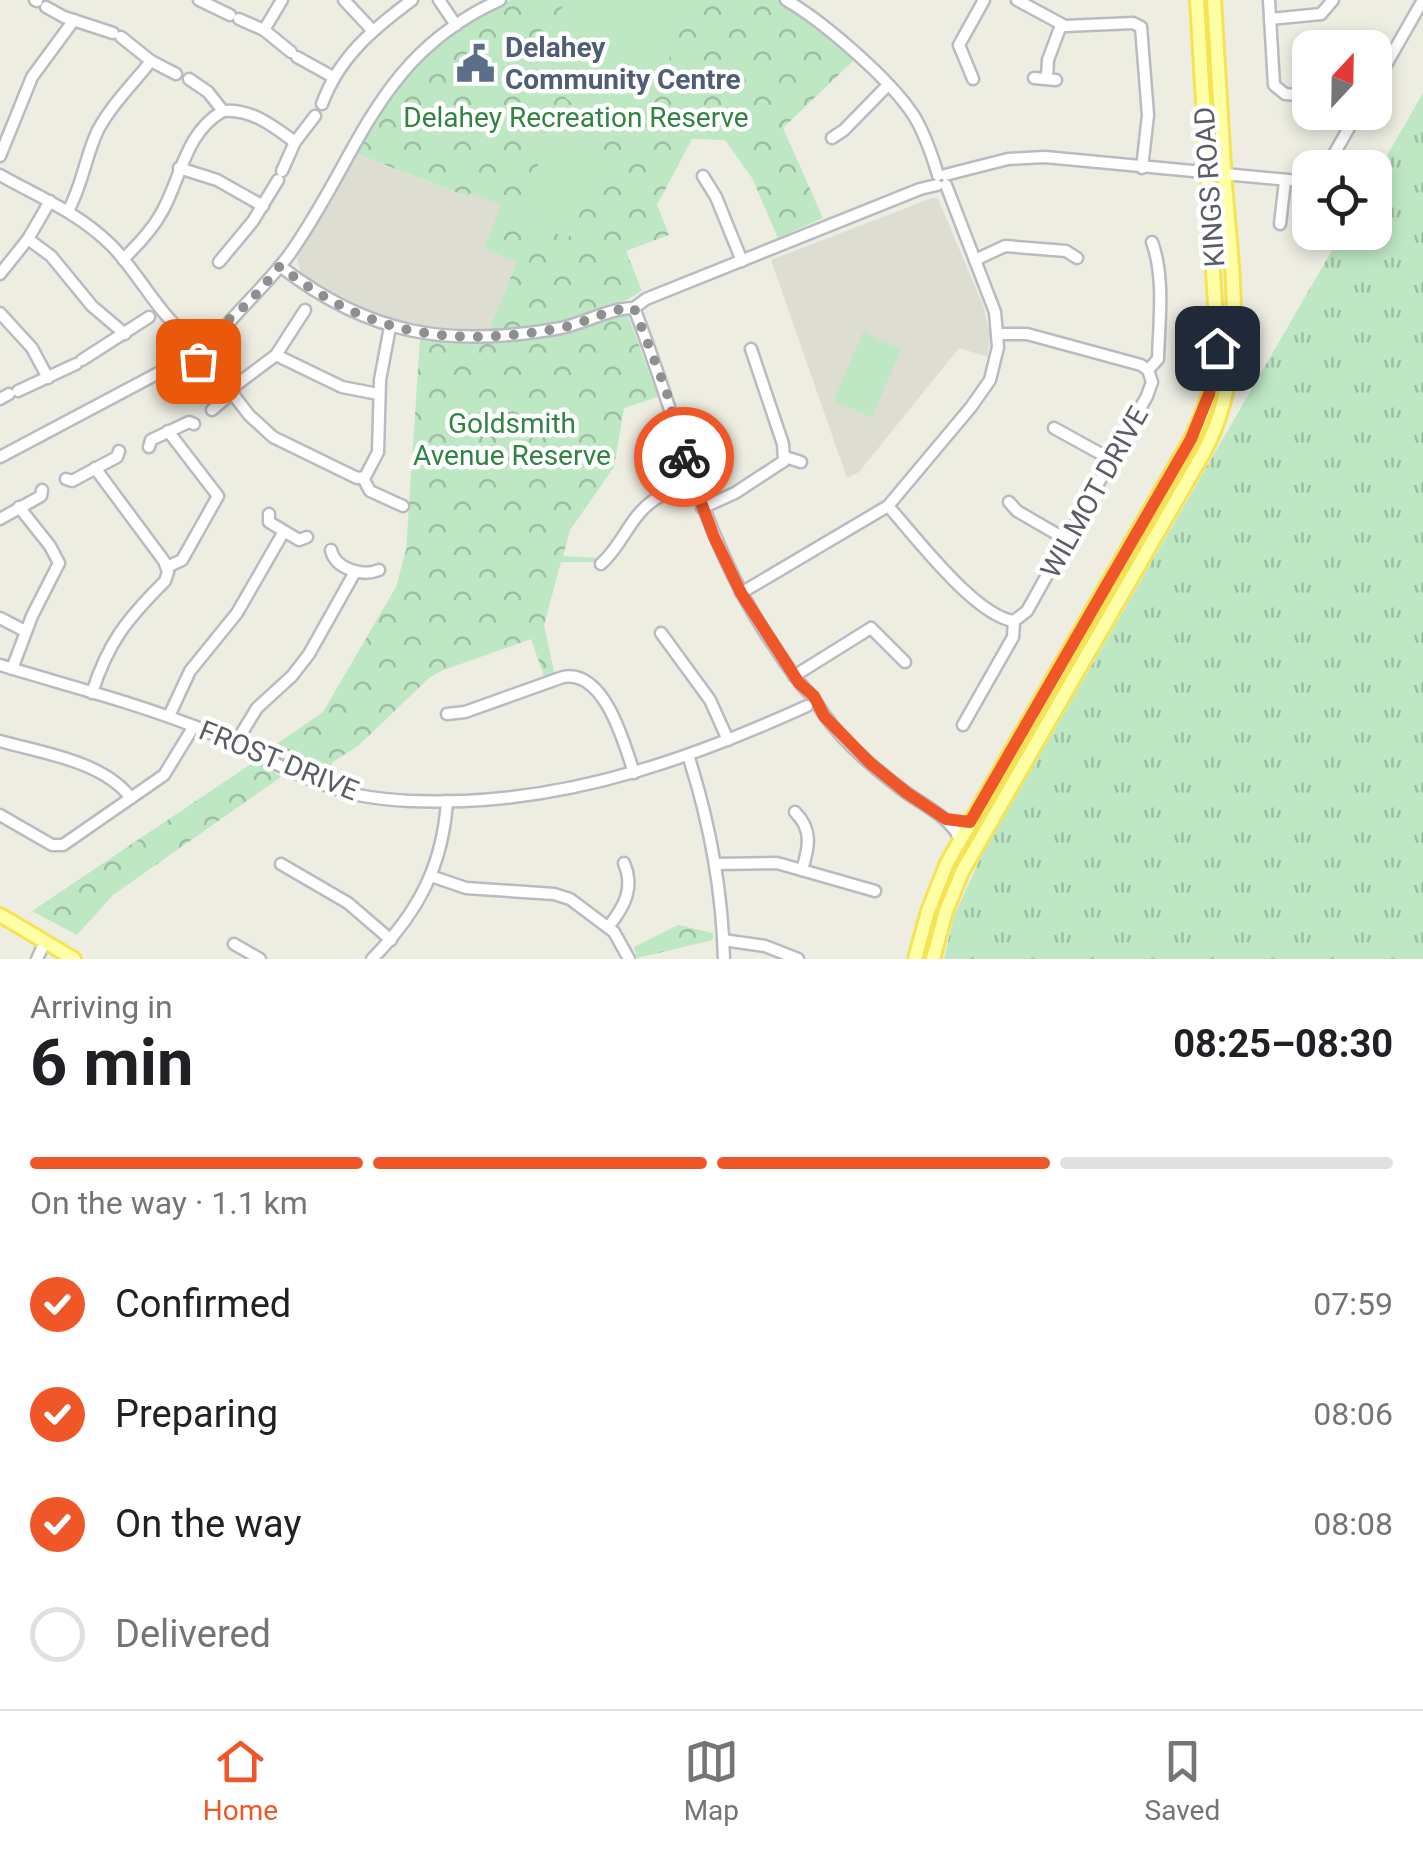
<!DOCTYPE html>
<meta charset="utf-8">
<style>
body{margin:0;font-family:Roboto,sans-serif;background:#f2f2f2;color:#202124;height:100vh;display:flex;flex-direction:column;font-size:38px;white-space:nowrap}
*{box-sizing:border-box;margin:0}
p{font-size:32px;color:#757577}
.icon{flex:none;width:55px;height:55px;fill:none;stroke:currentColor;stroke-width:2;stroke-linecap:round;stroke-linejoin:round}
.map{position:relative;height:959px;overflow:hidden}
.details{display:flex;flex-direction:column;background:#fff;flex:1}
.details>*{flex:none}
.needle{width:65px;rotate:22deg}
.tools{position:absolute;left:1292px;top:30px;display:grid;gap:20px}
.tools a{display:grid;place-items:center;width:100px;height:100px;border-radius:20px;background:#fff;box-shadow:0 5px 15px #0003;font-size:50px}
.pin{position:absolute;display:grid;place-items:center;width:85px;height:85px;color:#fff;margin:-42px;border-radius:20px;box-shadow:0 5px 15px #0006}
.courier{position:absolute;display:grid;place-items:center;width:100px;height:100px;margin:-50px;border:8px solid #ef5728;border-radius:50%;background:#fff;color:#222;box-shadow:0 2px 12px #0007}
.summary em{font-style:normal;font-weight:700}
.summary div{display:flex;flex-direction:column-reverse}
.summary{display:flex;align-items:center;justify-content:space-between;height:170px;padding:0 30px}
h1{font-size:65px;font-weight:700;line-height:75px}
.bar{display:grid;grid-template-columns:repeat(4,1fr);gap:15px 10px;align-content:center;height:120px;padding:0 30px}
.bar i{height:12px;border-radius:8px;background:#e0e0e0}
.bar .selected{background:#ef5728}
.bar p{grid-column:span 4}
ol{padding:0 30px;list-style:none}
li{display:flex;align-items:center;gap:30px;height:110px}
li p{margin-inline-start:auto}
li .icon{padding:10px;border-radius:50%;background:#ef5728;color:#fff;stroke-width:4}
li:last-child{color:#757577}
li i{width:55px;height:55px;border:5px solid #e0e0e0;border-radius:50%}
.menu{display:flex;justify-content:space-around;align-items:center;height:140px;border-top:2px solid #e0e0e0;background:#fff;font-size:28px;color:#757577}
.menu a{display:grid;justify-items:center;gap:5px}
.menu .selected{color:#ef5728}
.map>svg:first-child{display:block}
.education{fill:#deddd1}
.grass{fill:url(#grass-tufts)}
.park{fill:url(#park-crowns)}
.pitch{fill:#bee7c4}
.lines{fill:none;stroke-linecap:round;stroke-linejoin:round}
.minor-casing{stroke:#babbc2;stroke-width:15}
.major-casing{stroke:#f6e353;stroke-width:18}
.minor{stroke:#fff;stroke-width:10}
.major{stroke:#ffffa6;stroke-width:12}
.done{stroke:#8e8f90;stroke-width:10;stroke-dasharray:0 18}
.route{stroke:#ef5728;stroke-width:12}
.labels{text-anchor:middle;stroke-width:9;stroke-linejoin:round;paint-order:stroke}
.service-label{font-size:28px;font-weight:bold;fill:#4e5e75;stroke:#fff;text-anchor:start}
.park-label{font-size:28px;fill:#318442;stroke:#fff}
.street-label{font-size:28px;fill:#5b5d64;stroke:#fff}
</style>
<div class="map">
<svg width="1423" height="959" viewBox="0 0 1423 959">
<defs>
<pattern id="grass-tufts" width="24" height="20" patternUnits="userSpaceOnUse" patternTransform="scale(2.5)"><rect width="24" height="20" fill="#bee7c4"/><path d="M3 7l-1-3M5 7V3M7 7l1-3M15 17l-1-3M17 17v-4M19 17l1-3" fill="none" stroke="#9dbea3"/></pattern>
<pattern id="park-crowns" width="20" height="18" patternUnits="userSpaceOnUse" patternTransform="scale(2.5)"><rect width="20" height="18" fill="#bee7c4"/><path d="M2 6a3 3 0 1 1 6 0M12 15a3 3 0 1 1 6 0" fill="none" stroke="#9dbea3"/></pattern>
</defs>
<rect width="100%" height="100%" fill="#eeede2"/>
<g class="education">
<polygon points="357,154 467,197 470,192 501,205 517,262 488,332 396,326 326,294 301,275 297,258"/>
<polygon points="932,198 938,199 983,305 990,333 988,357 959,348 859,472 847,478 771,260"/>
</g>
<polygon class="grass" points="1423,93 1423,959 944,959 954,916 982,855 1342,233 1375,232 1375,176"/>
<g class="park">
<path d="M511,0H777L817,25L854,60L783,128L823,218L778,238L752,178L725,140L692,139L657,205L669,235L626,251L642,291C596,319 542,331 488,332L517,262L484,248L501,205L470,193L468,197L357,154C366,138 374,120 384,105C414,59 462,23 511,0Z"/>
<path d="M628,315L658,397L624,408L614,467L570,530L563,556L597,558L593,562H561L544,625L555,676L545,679L531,639L441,671L429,678L358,746L333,762L323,781L265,752L323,712L396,587L406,550L420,340C493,345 557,334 628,315Z"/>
<polygon points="257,760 281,777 113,895 77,935 32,911"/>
<polygon points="678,925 713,933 713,940 637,958 634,947"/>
</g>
<g class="pitch">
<path d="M566,0H673C686,47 655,116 598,111C539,107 544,36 566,0Z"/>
<polygon points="555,128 608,153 568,239 515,215"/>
<polygon points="863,332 901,349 872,417 834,401"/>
</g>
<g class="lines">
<defs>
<g id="minor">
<polyline points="35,0 37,1"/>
<polyline points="199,0 230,15"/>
<polyline points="344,0 373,31"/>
<polyline points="439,0 456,25"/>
<path d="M786,0C824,22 891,80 914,116C925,134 932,155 938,175"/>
<polyline points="1017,0 1065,26 1133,23 1141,27 1148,115 1142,168"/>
<polyline points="1269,0 1274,85 1285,94 1310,96"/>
<polyline points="46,7 64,17 113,33"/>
<polyline points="239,19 264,30 291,52"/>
<polyline points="1270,19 1321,14 1333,0"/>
<polyline points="264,30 282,0"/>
<polyline points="121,37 151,61 176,74"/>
<polyline points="297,57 333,77"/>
<polyline points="1047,77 1048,60 1061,25"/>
<polyline points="1034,78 1056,80"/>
<path d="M189,79L208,92L223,111C251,108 274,127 295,142"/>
<polyline points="973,79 959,45 984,0"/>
<polyline points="1375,84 1423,0"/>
<path d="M322,104C339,57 373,29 412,0"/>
<polyline points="832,138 844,130 887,86"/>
<polyline points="0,156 32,77 74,20"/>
<polyline points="179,168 217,180 263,206"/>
<polyline points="1326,168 1358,112"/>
<polyline points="282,171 295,142 315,116"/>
<path d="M0,175C39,197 79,213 111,245C139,273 158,315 191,339"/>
<polyline points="945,175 1008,159 1045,157 1310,182"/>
<polyline points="703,176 716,197 742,261"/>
<path d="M68,211C83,184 85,157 98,130C112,104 133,84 151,61"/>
<polyline points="1280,224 1285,181"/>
<polyline points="28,239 51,256 92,306 125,334"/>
<path d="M123,259C139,244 153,229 163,210C182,175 185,133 223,111"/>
<polyline points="975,260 1005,246 1066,251 1077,258"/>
<polyline points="219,262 253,221 278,180"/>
<path d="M280,266C370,336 450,348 561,328C585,323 610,308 634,308L646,299L920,189L937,185"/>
<polyline points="0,274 28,239 50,201"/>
<path d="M634,308C678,419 701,536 768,637C781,656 793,677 809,693"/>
<polyline points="0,313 32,348 48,378"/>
<polyline points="999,334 1027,334 1141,365 1148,370"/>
<polyline points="276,355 305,310"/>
<polyline points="82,360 149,317"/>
<polyline points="170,365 188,340 222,327"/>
<polyline points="18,391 76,364"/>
<polyline points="378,394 342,387 276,355 236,385 232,393 249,415 273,437 357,478 365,477 378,452 380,380 390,327"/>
<polyline points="0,399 9,394"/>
<polyline points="212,410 232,393"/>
<polyline points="1054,428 1112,460"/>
<polyline points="149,447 151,440 189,422 194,424"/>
<path d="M0,457L166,369L200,360C225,321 261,292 289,255C360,155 376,56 500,0"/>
<polyline points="785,457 801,462"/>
<polyline points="363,478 370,491 403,506"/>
<polyline points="66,479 72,481 117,457 119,451"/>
<polyline points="1009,502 1017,511 1067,540"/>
<path d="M888,506C915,536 975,616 1014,621"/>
<polyline points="702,508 735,493 784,461 783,444 751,349"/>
<polyline points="269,514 269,522 299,540 307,537"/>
<polyline points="0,519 41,496 42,490"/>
<path d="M331,550C335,569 363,577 379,570"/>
<path d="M601,564C622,546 630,516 654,500C665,492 679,488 692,484"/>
<polyline points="167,567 182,560 218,496 168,431"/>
<polyline points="741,593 888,506 971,407 990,380 998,347 995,312 946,185"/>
<polyline points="0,618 25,631"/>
<polyline points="661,633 710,700 728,740"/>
<path d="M0,665C65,685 133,702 196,727C251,748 301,782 358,795C393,802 428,802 464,801C585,796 697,756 807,706"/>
<polyline points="12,669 32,616 59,563 50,546 19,507"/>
<polyline points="794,676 871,628 905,662"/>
<path d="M92,693C108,642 128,618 165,581L168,572L164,561L95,468"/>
<path d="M816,702C836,736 869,764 900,788C920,804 949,815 960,839"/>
<path d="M447,714L465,712L563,677C604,669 624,742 634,773"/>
<polyline points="169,716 190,671 237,613 283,533"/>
<path d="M963,725L1013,637L1014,621L1027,611L1147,396L1152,382L1148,370L1158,359C1159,321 1165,278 1152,242"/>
<path d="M0,741C42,753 103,761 131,798"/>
<polyline points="235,744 257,708 292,676 309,654 355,572"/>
<path d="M688,755C710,823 722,887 724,959"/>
<path d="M795,812C813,830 809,847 802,870"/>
<polyline points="0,815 52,845 63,845 164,775 194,726"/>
<polyline points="281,864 348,903 391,940"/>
<polyline points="716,864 777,863 875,891"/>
<polyline points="431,876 466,888 554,894 570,899 614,932 629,959"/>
<path d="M609,926C624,907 635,888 624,863"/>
<polyline points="723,940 765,946 798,959"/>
<polyline points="234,944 260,959"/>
<polyline points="37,959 42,948"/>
<path d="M372,959C417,914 443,866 447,801"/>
</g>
<g id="major">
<polyline points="0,915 74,959"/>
<path d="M915,959L928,911L947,863L1191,439C1207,408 1216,375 1217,339L1197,0"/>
<path d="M933,959L946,911L962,872L1203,454C1249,370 1232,275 1225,184C1221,122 1218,61 1214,0"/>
</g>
</defs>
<use href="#minor" class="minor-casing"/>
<use href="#major" class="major-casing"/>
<use href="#minor" class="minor"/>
<use href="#major" class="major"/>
</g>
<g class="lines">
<path class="done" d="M198,361L203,357L204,347L193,338C232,325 255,297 280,266C368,336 452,348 561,328C585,323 610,308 634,308L666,390L684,457"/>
<polyline class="route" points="684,457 714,537 741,593 799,683 814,696 824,716 870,763 907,793 946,819 970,822 1191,439 1209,394 1217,348"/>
</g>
<defs>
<symbol id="civic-bare" viewBox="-9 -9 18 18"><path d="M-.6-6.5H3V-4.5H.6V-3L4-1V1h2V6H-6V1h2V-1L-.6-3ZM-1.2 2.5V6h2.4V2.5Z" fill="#5c6f8a" stroke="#fff" stroke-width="2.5" paint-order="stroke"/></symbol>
</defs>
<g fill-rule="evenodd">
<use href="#civic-bare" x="448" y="36" width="55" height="55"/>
</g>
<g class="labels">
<g class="service-label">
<text x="505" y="57">Delahey<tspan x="505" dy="32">Community Centre</tspan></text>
</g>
<g class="park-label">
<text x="576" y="127">Delahey Recreation Reserve</text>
<text x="512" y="433">Goldsmith<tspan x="512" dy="32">Avenue Reserve</tspan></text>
</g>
<g class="street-label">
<text transform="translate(1209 187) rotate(-94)" y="10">KINGS ROAD</text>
<text transform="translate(1094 492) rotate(-61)" y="10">WILMOT DRIVE</text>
<text transform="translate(279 760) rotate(22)" y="10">FROST DRIVE</text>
</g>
</g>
</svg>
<div class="tools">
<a><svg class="needle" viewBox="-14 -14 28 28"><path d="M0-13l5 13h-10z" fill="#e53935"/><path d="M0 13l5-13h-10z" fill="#757577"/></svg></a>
<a><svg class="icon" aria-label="locate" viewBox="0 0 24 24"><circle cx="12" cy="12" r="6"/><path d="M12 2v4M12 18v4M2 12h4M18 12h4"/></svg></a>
</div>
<div class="pin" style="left:198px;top:361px;background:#ea580c"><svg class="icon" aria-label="bag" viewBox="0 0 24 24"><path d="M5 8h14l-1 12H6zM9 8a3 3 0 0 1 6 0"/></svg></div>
<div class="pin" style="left:1217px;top:348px;background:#1f2937"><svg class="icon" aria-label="home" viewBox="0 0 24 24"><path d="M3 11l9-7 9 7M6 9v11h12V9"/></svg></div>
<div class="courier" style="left:684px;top:457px"><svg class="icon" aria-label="bike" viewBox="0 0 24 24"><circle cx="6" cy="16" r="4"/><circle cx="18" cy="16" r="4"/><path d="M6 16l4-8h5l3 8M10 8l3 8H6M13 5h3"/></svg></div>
</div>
<section class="details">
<div class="summary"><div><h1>6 min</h1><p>Arriving in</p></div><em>08:25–08:30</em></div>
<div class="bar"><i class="selected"></i><i class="selected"></i><i class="selected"></i><i></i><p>On the way · 1.1 km</p></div>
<ol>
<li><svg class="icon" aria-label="check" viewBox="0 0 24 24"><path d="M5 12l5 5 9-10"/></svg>Confirmed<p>07:59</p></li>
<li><svg class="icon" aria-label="check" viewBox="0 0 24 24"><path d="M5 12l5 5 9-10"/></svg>Preparing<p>08:06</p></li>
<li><svg class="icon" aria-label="check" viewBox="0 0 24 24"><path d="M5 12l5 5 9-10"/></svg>On the way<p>08:08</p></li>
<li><i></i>Delivered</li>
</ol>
</section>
<nav class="menu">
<a class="selected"><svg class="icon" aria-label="home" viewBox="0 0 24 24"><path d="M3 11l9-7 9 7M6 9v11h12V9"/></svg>Home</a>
<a><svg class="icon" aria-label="map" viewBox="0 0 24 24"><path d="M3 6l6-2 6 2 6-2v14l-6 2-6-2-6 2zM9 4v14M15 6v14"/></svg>Map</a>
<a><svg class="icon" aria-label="saved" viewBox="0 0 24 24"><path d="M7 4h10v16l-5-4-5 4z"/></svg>Saved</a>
</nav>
